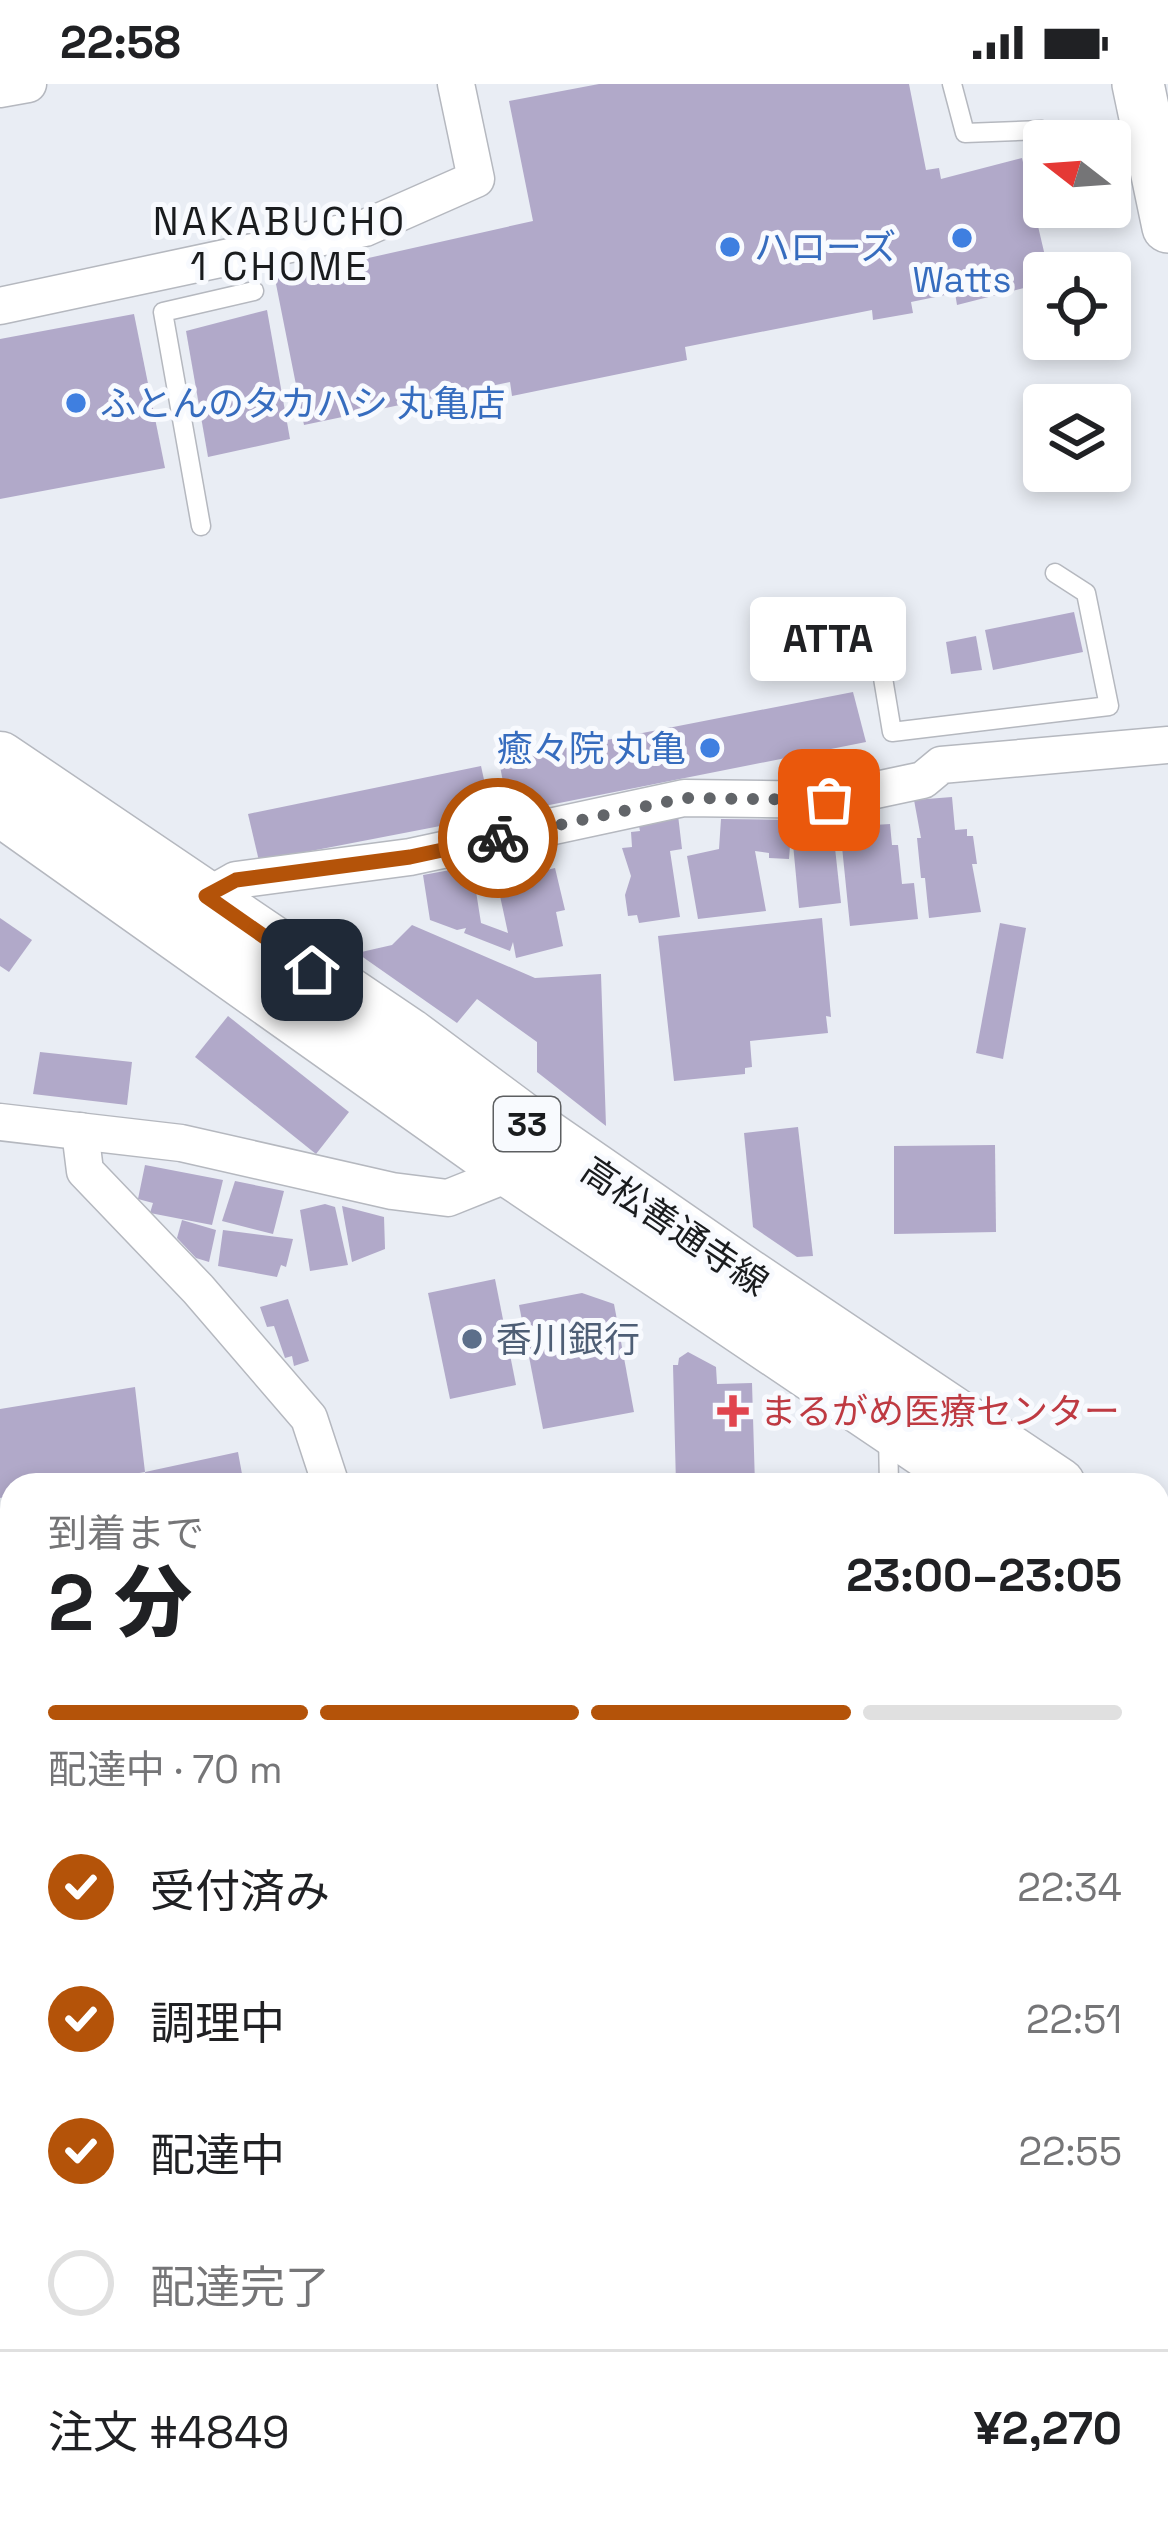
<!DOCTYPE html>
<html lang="ja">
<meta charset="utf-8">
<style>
body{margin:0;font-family:"Space Grotesk","Noto Sans JP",sans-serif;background:#f6f6f6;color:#202124;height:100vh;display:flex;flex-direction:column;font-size:45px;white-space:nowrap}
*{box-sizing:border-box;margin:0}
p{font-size:39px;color:#757577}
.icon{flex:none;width:66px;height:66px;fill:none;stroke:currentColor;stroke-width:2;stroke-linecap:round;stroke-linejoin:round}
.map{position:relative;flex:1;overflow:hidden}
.sheet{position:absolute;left:0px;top:1389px;width:1170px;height:1059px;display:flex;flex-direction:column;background:#fff;border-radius:36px 36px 0 0;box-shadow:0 6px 18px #0003}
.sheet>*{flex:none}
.needle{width:78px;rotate:287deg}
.controls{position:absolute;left:1023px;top:36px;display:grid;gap:24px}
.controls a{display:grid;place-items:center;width:108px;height:108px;border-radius:12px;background:#fff;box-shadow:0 6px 18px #0003;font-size:60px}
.pin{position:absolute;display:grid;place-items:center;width:102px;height:102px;color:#fff;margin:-51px;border-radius:24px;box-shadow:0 6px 18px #0006}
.courier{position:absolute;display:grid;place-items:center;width:120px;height:120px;margin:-60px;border:9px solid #b45309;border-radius:50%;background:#fff;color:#222;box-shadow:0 3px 15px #0007}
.bubble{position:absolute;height:84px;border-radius:12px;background:#fff;box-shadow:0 6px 18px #0003;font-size:39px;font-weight:800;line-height:84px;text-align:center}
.headline em{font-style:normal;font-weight:800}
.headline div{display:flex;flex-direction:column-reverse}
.headline{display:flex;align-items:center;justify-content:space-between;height:204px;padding:0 48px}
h1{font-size:78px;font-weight:800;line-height:90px}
.bar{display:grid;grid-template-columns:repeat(4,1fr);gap:18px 12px;align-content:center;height:144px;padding:0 48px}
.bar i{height:15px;border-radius:9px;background:#e0e0e0}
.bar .on{background:#b45309}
.bar p{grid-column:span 4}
.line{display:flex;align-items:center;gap:30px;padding:0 48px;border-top:3px solid #e0e0e0}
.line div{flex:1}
ol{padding:0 48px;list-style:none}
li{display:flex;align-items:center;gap:36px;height:132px}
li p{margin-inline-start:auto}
li .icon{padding:12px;border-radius:50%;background:#b45309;color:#fff;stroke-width:4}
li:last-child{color:#757577}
li i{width:66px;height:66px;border:6px solid #e0e0e0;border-radius:50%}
.status{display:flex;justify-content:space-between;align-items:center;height:84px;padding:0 60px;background:#fff;direction:ltr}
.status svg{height:33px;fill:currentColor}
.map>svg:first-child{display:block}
.green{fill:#c1d5b8}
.building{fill:#b1a9c9}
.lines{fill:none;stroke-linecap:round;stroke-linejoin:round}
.lane-casing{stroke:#b5b8bf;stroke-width:21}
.street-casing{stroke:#b5b8bf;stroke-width:39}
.secondary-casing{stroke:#b5b8bf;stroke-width:54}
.primary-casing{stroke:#b5b8bf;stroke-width:57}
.lane{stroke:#fff;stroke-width:18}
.street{stroke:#fff;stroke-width:36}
.secondary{stroke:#fff;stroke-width:51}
.primary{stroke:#fff;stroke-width:54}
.done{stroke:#626569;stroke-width:12;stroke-dasharray:0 21.6}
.route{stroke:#b45309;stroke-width:15}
.shop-dot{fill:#3f7fe0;stroke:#f8fafe;stroke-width:4.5}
.service-dot{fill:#5c6f8a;stroke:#f8fafe;stroke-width:4.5}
.health-dot{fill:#e0444e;stroke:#f8fafe;stroke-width:4.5}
.labels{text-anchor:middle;stroke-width:10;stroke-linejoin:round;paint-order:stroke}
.shield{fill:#f8fafe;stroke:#5d5f61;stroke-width:3}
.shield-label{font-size:33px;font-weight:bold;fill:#1a1c1e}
.shop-label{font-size:36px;fill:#366cbe;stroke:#f8fafe;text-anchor:start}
.street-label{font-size:36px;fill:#1a1c1e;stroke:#f8fafe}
.service-label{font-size:36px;fill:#4e5e75;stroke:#f8fafe;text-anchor:start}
.health-label{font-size:36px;fill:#be3a42;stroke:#f8fafe;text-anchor:start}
.neighbourhood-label{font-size:39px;letter-spacing:3px;fill:#1a1c1e;stroke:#f8fafe}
</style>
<div class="status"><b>22:58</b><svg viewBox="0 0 49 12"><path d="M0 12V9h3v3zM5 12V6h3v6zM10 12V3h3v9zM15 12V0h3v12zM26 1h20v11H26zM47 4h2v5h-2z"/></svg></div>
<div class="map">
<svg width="1168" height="2446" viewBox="0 0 1168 2446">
<rect width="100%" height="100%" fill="#e9edf4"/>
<polygon class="green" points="312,2436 856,2436 860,2446 284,2446 283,2442"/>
<g class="building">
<polygon points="599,0 909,0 926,86 939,84 941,95 1022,74 1049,189 1044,189 1044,199 957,221 955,209 911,218 913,229 873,236 872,226 685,263 687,276 512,312 510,298 304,341 275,195 533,137 509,17"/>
<polygon points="267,226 290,355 208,373 186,247"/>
<polygon points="134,230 165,384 0,415 0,255"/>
<polygon points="1074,528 1083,568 993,586 985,546"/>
<polygon points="976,552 982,586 951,590 946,558"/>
<polygon points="853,608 866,658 509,729 499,677"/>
<polygon points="481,682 492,732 259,777 248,730"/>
<polygon points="952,713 955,746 967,745 967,752 973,752 977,780 972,780 981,828 929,834 925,794 921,794 917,754 921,754 914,716"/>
<polygon points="873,729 874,741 890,740 892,761 898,761 902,800 914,799 918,835 850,842 839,733"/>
<polygon points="678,731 682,765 670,767 680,833 639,839 637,831 628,832 625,811 631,792 622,764 632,763 631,748 640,747 638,737"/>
<polygon points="721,735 792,736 789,775 769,774 769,769 755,767 766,827 698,835 687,772 719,765"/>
<polygon points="834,755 841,819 799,824 793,760"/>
<polygon points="472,782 481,839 508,849 497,798 555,784 565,826 556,828 563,862 516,874 513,858 510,867 464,849 466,844 457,846 430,836 423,791"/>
<polygon points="0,834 32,856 9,888 0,882"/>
<polygon points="822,834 831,933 826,932 828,949 750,957 752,983 745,984 745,990 674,997 658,852"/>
<polygon points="1000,839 1026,844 1003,975 976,969"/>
<polygon points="412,841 535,894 601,890 606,1042 537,988 537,958 477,915 457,939 357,869 392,861"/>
<polygon points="228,932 349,1028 316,1070 195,973"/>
<polygon points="40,968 132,978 127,1021 33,1010"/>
<polygon points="798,1043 813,1172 797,1173 753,1143 744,1049"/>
<polygon points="995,1061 996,1148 894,1150 894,1062"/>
<polygon points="145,1081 223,1096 212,1141 150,1129 153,1119 138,1115"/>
<polygon points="235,1097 284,1107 273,1150 222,1137"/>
<polygon points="325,1120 335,1123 348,1181 310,1187 300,1126"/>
<polygon points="342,1122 384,1133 385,1165 352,1178"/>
<polygon points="182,1136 216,1146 209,1178 196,1174 177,1154"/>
<polygon points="223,1146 293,1155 286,1183 281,1181 277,1193 218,1182"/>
<polygon points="495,1195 516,1301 450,1315 428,1209"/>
<polygon points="582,1209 614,1220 634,1328 543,1345 519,1221"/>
<polygon points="288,1215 309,1277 294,1282 292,1272 285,1274 274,1242 267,1243 260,1223"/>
<polygon points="688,1268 716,1283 717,1300 752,1299 755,1401 676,1401 673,1281 678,1281 679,1274"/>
<polygon points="135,1303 145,1388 238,1368 244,1401 147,1401 145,1388 72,1401 12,1401 12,1411 0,1414 0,1325"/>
<polygon points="12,1554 12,1701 8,1702 0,1669 0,1557"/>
<polygon points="1168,1908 1168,2031 1158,2032 1158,1909"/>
<polygon points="0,2046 12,2090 12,2111 0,2114"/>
<polygon points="0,2367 12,2368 12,2436 180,2436 182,2446 0,2446"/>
</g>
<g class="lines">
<defs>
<g id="lane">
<polyline points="952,0 965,49 1042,46"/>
<polyline points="201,442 163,228 254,207"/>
<polyline points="872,528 892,648 1109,622 1086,509 1055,489"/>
<polyline points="888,1351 889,1401"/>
</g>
<g id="street">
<polyline points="0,5 28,0"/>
<polyline points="0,222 365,144 476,95 456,0"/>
<polyline points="206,813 236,796 410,773 684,714 829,716 923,696 941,681 1168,661"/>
<polyline points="0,1038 181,1059 392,1107 448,1114 513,1088 521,1077"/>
<polyline points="80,1047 85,1087 198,1205 309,1334 331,1401"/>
<polyline points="0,1989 12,2033"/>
<polyline points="1158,2050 1168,2050"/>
<polyline points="0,2155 12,2152"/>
<polyline points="1158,2276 1168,2276"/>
<polyline points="1004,2436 1010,2446"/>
</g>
<polyline id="secondary" points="1138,0 1168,143"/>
<g id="primary">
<polyline points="0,675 408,951 541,1050 738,1186 1058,1401"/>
<polyline points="0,724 513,1088 977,1401"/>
<polyline points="1158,1468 1168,1475"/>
<polyline points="1158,1524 1168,1530"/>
</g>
</defs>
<use href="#lane" class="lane-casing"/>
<use href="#street" class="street-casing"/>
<use href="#secondary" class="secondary-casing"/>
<use href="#primary" class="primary-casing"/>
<use href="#lane" class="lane"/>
<use href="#street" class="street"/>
<use href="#secondary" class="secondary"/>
<use href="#primary" class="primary"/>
</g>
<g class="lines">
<polyline class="done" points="498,754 684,714 829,716"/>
<polyline class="route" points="312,886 206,812 236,796 410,773 498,754"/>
</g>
<g class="shop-dot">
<circle cx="962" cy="154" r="12"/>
<circle cx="730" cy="163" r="12"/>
<circle cx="76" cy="319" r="12"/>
<circle cx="710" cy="664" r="12"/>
</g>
<circle class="service-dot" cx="472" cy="1255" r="12"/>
<path class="health-dot" d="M727 1309h12v12h12v12h-12v12h-12v-12h-12v-12h12z"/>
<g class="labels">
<rect class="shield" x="494" y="1013" width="66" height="54" rx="9"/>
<g class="shield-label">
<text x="527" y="1052">33</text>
</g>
<g class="shop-label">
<text x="754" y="176">ハローズ</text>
<text x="962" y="208" text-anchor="middle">Watts</text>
<text x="100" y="332">ふとんのタカハシ 丸亀店</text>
<text x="686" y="677" text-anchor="end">癒々院 丸亀</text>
</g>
<g class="street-label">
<text transform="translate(675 1142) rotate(34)" y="13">高松善通寺線</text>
</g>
<g class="service-label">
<text x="496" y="1268">香川銀行</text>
</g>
<g class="health-label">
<text x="760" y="1340">まるがめ医療センター</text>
</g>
<g class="neighbourhood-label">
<text x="280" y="151">NAKABUCHO<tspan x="280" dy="45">1 CHOME</tspan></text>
</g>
</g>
</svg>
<div class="controls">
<a><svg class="needle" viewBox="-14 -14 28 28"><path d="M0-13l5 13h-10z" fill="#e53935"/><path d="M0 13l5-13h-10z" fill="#757577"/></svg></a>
<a><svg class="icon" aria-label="locate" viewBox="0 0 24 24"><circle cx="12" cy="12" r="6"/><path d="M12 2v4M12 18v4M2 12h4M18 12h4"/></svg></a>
<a><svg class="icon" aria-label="layers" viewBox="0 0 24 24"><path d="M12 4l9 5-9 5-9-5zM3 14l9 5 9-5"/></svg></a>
</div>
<div class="pin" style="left:829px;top:716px;background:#ea580c"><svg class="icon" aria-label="bag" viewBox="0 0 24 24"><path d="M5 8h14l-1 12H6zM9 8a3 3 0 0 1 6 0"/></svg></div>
<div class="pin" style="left:312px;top:886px;background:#1f2937"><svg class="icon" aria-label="home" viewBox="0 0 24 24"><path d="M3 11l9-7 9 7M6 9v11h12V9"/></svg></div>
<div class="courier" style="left:498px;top:754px"><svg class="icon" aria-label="bike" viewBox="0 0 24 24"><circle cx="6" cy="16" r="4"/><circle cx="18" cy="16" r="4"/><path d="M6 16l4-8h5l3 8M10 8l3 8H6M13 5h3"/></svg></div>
<div class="bubble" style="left:750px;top:513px;width:156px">ATTA</div>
<section class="sheet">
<div class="headline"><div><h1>2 分</h1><p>到着まで</p></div><em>23:00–23:05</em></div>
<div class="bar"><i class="on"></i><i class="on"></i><i class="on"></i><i></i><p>配達中 · 70 m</p></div>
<ol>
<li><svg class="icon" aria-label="check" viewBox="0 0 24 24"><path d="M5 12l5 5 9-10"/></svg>受付済み<p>22:34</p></li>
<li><svg class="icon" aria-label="check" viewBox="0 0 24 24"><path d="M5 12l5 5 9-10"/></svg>調理中<p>22:51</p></li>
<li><svg class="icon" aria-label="check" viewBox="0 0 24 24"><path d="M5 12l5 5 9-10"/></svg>配達中<p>22:55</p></li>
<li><i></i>配達完了</li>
</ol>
<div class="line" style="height:156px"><div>注文 #4849</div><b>¥2,270</b></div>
</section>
</div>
